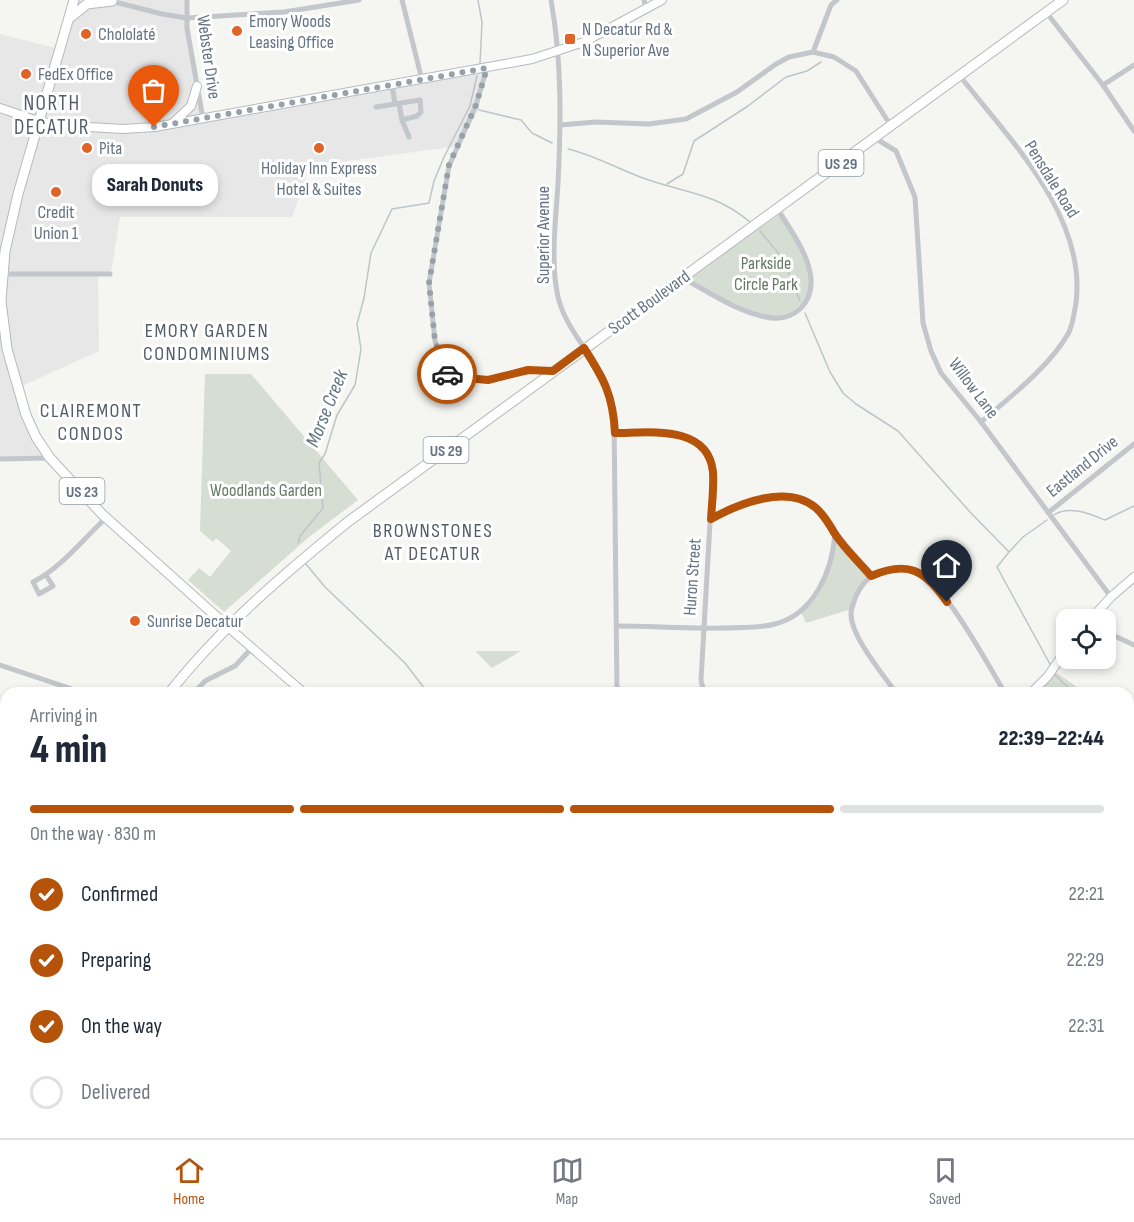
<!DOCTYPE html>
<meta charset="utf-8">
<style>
body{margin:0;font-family:"Sofia Sans Condensed",sans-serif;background:#f2f2f3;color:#1f2937;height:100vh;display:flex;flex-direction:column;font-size:22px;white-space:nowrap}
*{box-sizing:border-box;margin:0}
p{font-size:20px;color:#747a83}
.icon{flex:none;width:33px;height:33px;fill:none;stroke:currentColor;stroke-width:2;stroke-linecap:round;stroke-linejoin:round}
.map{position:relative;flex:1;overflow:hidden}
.panel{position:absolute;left:0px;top:687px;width:1134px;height:452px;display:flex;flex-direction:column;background:#fff;border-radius:18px 18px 0 0;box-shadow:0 3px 9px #0003}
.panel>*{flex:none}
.buttons{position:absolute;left:1056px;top:609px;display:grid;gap:12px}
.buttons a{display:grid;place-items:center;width:60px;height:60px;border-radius:12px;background:#fff;box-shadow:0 3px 9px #0003;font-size:30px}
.pin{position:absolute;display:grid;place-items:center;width:51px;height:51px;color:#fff;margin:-62px -26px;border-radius:50% 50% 50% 0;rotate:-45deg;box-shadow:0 0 6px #0007}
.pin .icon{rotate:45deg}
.courier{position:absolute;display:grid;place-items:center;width:60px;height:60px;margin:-30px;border:4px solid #b45309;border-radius:50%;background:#fff;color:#222;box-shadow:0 2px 8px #0007}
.bubble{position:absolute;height:42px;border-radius:18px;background:#fff;box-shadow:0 3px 9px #0003;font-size:20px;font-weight:800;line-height:42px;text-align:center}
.summary em{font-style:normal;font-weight:800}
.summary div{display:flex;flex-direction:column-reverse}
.summary{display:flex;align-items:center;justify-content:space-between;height:102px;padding:0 30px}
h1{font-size:39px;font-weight:800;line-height:45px}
.bar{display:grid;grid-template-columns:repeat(4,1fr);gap:9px 6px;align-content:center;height:72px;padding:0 30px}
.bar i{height:8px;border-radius:4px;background:#e0e1e3}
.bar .selected{background:#b45309}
.bar p{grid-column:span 4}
ol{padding:0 30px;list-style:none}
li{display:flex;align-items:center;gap:18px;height:66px}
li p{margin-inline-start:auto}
li .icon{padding:6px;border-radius:50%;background:#b45309;color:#fff;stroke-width:4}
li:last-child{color:#747a83}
li i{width:33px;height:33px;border:3px solid #e0e1e3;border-radius:50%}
.dock{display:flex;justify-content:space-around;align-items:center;height:84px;border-top:2px solid #e0e1e3;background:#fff;font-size:16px;color:#747a83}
.dock a{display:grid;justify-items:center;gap:3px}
.dock .selected{color:#b45309}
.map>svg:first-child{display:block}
.built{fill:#e6e7e6}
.green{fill:#d6ddd3}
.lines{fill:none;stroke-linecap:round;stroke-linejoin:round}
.stream{stroke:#bcc5ca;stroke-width:1.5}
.secondary-casing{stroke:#b6babe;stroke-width:10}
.primary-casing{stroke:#b6babe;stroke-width:11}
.trunk-casing{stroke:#b6b9bc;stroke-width:11}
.minor{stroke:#c3c6ca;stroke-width:5}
.secondary{stroke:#fff;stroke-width:8}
.primary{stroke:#fff;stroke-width:9}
.trunk{stroke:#fff;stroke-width:9}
.done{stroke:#97a1aa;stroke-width:6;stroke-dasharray:0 10.8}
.route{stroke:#b45309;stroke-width:8}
.poi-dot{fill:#e06428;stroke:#fff;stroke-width:2}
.labels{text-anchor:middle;stroke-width:6;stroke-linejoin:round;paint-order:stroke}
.shield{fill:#fff;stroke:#939da8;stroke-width:1.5}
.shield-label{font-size:16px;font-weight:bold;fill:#657383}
.poi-label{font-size:18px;fill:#657383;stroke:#fff;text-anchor:start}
.street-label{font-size:18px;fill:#657383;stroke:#fff}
.park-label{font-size:18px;fill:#667a64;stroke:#fff}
.neighbourhood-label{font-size:20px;letter-spacing:1.5px;fill:#535d68;stroke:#fff}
.water-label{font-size:20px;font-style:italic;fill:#61747f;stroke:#fff}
.quarter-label{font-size:21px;letter-spacing:1.5px;fill:#535d68;stroke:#fff}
</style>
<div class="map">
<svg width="1134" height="1138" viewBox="0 0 1134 1138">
<rect width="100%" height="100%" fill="#f5f6f2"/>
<g class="built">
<polygon points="75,0 187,0 186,18 203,118 370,93 484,68 479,109 459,146 310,166 292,217 120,217 111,273 98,276 99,351 22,386 31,423 50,458 0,460 0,34 63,50"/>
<polygon points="886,1133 999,1133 997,1138 887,1138"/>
</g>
<g class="green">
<path d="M783,212C793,230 816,274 808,295C806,300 800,305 796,309C793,311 788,315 784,316C757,322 709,292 687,278Z"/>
<polygon points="205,374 251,374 358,500 309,537 224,612 188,580 199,568 210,577 231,551 216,538 213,542 200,531"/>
<path d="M837,540L868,576L856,597L855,608L806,623L801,612C825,598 831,566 837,540Z"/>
<polygon points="475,651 521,651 492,668"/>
<polygon points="1053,670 1085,693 1032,693"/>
<polygon points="0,719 6,721 6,874 0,868"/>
<polygon points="1128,723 1134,728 1134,1138 997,1138 999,1132 1128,1132"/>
</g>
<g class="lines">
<g class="stream">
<polyline points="478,0 482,22 480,64"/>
<polyline points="470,106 477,76"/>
<polyline points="479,110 521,120 532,133 552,143"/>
<path d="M568,149C594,155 618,169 643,178C684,193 714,192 750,222"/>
<polyline points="667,184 683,174 694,141 748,106 786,77 807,71 821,62"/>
<polyline points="760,231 783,259 800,301"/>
<polyline points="805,313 830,372 843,393 856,404 898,431 970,512 1009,552 997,567 1051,666"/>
<path d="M1054,515C1069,505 1090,514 1105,520L1134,506"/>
<polyline points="298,543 300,536 323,508 319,463 325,454 337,415 355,385 361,349 357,324 364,298 371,253 392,209 429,203 434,181 444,157 470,106"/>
<polyline points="1009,552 1023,537 1047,520"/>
<polyline points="306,564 325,587 405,663 428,693"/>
<polyline points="1053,673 1074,693"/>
<polyline points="1128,732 1134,736"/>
<polyline points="0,855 6,861"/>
<polyline points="113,1132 114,1138"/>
</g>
<defs>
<g id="secondary">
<polyline points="0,108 29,118 55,125 123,129 155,127 532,59 584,42 662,0"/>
<polyline points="173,123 191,106 197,86"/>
<polyline points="1090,620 1111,597 1134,577"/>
<polyline points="228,627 304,693"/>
<polyline points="1031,693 1048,676 1066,650"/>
<polyline points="791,1132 793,1138"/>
<polyline points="941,1138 941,1132"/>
</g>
<g id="primary">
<polyline points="74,0 18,194 5,251 1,301 7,349 26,415 36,437 50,458 102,514 228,627"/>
<polyline points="71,17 87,4 112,1"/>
</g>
<g id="trunk">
<path d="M169,693C221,627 285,573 349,521L1063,0"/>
<polyline points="0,933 6,924"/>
</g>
</defs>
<use href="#secondary" class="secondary-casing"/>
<use href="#primary" class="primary-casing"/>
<use href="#trunk" class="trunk-casing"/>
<g class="minor">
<polyline points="187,0 187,28 203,119"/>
<polyline points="402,0 422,80"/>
<path d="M551,0C562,61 561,122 558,183C556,220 550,261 558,297C565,327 589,351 603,377C609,390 612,403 614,417L617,693"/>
<polyline points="644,0 646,9"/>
<polyline points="111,1 162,14 187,18 284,12 359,0"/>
<polyline points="1046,12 1103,85 1134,131"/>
<polyline points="813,52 831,5 837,0"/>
<path d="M487,68L476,105L449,166L429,283L435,341L446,373C459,378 475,381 488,380C512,378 527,368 553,371"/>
<path d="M960,76C1009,139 1087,216 1076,303C1074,313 1073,325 1068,334C1049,367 1010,397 981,422"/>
<polyline points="392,85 395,104 420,100 421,112 417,116 402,120 409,137"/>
<polyline points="1103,85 1134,65"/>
<polyline points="399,104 402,120"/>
<polyline points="376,107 395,104"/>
<polyline points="561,125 595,122 649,124 686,119 737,92 776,64 789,57 813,52 834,57 856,71 891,126"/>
<polyline points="875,138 896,151 915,197 923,323 931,351 941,373 981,422 1111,597"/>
<polyline points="2,274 110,274"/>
<path d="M682,278C710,292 735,311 766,317C779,320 790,318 800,309C829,281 794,234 777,209"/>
<path d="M615,433C645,433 692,424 709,457C711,461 712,467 713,471L701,680L704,693"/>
<polyline points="0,459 50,458"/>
<polyline points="1049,512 1134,444"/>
<path d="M711,518C740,503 787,484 816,508C825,516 829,524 835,534C845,549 859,562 871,576"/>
<path d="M46,575L53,586L39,594L33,582C62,567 82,540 106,518"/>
<path d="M617,626C651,626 685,629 719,628C737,627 757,629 775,624C814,614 832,572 835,534"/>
<polyline points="1106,632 1134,645"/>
<polyline points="0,665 84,693"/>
<polyline points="194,693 205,681 235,666 252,648"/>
<path d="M896,693C883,674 851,637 851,614C851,608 854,602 856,596C860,587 867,578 877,573C889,568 904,565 917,571C945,584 988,665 1005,693"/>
<polyline points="0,1014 6,1013"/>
<polyline points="0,1110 6,1109"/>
<polyline points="469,1138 472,1132"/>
<polyline points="548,1138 549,1132"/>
</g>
<use href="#secondary" class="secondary"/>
<use href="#primary" class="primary"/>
<use href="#trunk" class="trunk"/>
</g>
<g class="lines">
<polyline class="done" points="154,127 487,68 476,105 449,165 429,283 435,341 447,374"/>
<path class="route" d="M447,374L456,377L488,380L528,370L553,371L584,348C604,379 613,395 615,433C649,433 708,424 713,472C714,487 712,503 711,519C740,503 787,484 816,508C825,516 829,524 835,534C845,549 859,562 871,576C908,560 925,570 947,602"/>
</g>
<g class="poi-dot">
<circle cx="237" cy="31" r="6"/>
<circle cx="86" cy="34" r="6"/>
<rect x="564" y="33" width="12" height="12" rx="3"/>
<circle cx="26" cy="74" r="6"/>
<circle cx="87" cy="148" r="6"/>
<circle cx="319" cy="148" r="6"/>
<circle cx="56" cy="192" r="6"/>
<circle cx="135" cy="621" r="6"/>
</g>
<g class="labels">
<g class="shield">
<rect x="818.5" y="150" width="45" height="26" rx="4.5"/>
<rect x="423.5" y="437" width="45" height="26" rx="4.5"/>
<rect x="59.5" y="478" width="45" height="26" rx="4.5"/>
</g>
<g class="shield-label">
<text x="841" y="169">US 29</text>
<text x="446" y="456">US 29</text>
<text x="82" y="497">US 23</text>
</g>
<g class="poi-label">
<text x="249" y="27">Emory Woods<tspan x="249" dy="21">Leasing Office</tspan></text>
<text x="582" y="35">N Decatur Rd &amp;<tspan x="582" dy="21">N Superior Ave</tspan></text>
<text x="98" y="40">Chololaté</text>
<text x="38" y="80">FedEx Office</text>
<text x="99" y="154">Pita</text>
<text x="319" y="174" text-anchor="middle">Holiday Inn Express<tspan x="319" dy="21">Hotel &amp; Suites</tspan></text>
<text x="56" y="218" text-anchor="middle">Credit<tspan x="56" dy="21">Union 1</tspan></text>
<text x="147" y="627">Sunrise Decatur</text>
</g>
<g class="street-label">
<text transform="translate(209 57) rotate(82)" y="6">Webster Drive</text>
<text transform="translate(1052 179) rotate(58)" y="6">Pensdale Road</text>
<text transform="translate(543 235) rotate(-90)" y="6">Superior Avenue</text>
<text transform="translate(649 302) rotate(-36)" y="6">Scott Boulevard</text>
<text transform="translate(974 388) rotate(53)" y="6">Willow Lane</text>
<text transform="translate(1082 466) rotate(-39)" y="6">Eastland Drive</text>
<text transform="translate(692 577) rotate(-86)" y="6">Huron Street</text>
</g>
<g class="park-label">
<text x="766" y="269">Parkside<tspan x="766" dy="21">Circle Park</tspan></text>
<text x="266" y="496">Woodlands Garden</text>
</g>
<g class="neighbourhood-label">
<text x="207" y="337">EMORY GARDEN<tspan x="207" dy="23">CONDOMINIUMS</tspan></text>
<text x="91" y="417">CLAIREMONT<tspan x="91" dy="23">CONDOS</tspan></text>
<text x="433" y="537">BROWNSTONES<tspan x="433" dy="23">AT DECATUR</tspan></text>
</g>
<g class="water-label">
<text transform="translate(326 408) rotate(-68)" y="7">Morse Creek</text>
</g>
<g class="quarter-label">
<text x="52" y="110">NORTH<tspan x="52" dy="24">DECATUR</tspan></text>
</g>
</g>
</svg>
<div class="buttons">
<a><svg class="icon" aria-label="locate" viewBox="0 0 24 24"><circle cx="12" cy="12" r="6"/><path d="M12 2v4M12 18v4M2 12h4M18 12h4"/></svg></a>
</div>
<div class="pin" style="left:154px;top:127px;background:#ea580c"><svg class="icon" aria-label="bag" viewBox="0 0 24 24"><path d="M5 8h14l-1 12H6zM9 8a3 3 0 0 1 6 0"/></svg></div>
<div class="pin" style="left:947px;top:602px;background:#1f2937"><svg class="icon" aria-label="home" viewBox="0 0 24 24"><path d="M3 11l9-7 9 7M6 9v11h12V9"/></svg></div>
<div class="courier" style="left:447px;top:374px"><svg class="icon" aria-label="car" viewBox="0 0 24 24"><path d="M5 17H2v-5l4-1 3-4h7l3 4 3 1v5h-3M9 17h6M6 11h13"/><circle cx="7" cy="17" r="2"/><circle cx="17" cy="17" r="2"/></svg></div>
<div class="bubble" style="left:92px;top:164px;width:126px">Sarah Donuts</div>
<section class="panel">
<div class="summary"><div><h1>4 min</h1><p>Arriving in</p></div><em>22:39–22:44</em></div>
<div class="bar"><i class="selected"></i><i class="selected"></i><i class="selected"></i><i></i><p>On the way · 830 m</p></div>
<ol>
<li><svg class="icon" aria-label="check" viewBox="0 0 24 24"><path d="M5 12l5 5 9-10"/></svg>Confirmed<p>22:21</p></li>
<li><svg class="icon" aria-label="check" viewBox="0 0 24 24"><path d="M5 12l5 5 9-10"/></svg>Preparing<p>22:29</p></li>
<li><svg class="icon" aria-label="check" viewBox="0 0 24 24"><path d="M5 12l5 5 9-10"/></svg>On the way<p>22:31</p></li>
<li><i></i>Delivered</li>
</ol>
</section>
</div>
<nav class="dock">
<a class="selected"><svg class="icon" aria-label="home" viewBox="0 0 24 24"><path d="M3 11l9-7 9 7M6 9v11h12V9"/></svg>Home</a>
<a><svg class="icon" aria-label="map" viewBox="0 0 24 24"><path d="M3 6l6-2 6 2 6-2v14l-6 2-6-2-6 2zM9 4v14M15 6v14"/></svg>Map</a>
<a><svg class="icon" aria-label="saved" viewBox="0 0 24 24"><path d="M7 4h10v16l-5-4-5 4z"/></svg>Saved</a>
</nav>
